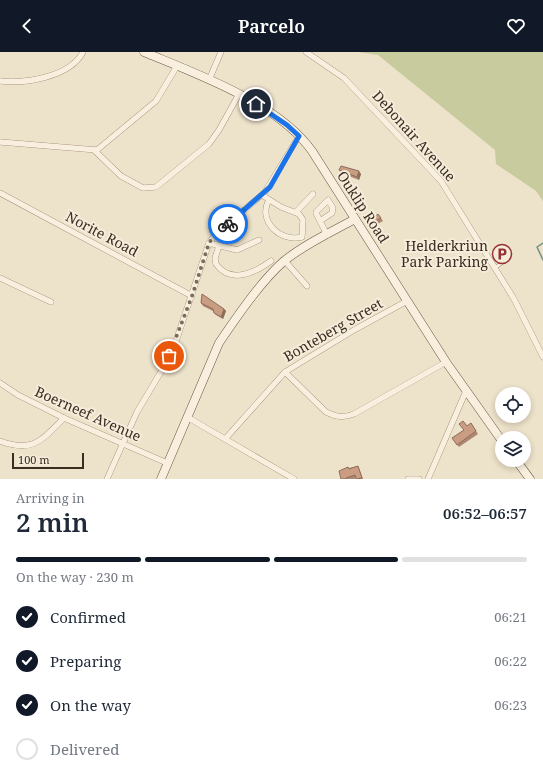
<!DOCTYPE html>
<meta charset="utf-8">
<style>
body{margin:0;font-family:"Noto Serif",serif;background:#f6f6f7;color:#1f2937;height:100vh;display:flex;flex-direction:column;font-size:15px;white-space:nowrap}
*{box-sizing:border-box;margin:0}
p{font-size:13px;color:#747a83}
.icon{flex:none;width:22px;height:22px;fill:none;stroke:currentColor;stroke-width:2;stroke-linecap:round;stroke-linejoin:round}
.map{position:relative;height:427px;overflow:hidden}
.sheet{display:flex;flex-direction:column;background:#fff;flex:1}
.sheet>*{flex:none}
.tools{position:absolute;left:495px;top:335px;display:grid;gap:8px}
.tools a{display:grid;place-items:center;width:36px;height:36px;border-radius:50%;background:#fff;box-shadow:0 2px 6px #0003;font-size:20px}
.scale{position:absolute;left:12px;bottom:10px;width:72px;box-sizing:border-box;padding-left:4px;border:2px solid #3b2d22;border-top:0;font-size:11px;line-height:14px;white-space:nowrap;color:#3b2d22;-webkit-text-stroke:3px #f5ecda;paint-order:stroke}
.pin{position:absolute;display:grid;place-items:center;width:34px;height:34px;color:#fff;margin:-17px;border:2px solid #fff;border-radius:50%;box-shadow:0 1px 4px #0007}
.courier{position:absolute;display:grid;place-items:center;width:40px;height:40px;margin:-20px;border:3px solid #1a73e8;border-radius:50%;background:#fff;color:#222;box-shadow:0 1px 5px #0007}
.head em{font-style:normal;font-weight:600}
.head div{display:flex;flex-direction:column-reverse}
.head{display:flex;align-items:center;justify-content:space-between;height:68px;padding:0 16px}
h1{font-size:26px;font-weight:600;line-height:30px}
.bar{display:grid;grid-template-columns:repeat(4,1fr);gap:6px 4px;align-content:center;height:48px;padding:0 16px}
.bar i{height:5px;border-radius:3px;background:#e0e1e3}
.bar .selected{background:#111827}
.bar p{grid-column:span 4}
ol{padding:0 16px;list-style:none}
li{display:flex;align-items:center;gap:12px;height:44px}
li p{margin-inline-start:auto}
li .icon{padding:4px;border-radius:50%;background:#111827;color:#fff;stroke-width:4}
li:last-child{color:#747a83}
li i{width:22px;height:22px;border:2px solid #e0e1e3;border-radius:50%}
header{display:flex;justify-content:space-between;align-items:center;height:52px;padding:0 16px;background:#111827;color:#fff;font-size:18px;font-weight:600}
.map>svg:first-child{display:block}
.green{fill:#c8cb9e}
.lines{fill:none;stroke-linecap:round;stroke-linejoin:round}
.stream{stroke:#719188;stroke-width:1.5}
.lane-casing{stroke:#8a745f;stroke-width:4}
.street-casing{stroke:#8a745f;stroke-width:6}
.secondary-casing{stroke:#6c5542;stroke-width:9}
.lane{stroke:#f8efde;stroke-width:3}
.street{stroke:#f8efde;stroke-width:5.5}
.secondary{stroke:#f8efde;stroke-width:8}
.wall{fill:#ae8770}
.shaded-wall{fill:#8d6e5b}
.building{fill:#ca9d82;stroke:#8d6e5b}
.done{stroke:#796c5d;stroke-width:4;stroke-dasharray:0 7.2}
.route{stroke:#1a73e8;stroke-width:5}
.labels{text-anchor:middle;stroke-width:4;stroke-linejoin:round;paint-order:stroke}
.street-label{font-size:14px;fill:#3b2d22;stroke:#f5ecda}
.poi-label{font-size:14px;fill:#3b2d22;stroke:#f5ecda;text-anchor:end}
</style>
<header><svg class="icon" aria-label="back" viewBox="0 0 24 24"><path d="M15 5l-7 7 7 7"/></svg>Parcelo<svg class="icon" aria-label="heart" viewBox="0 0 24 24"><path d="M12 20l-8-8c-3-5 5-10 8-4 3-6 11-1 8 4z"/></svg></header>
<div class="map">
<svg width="543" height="427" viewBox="0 0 543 427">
<rect width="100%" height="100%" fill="#ede2ca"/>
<polygon class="green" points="358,0 543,0 543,149 536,139 496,112 495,98 378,3"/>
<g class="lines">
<polyline class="stream" points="543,191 537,195 543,208"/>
<defs>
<polyline id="lane" points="495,216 503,210 502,198"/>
<g id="street">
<polyline points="306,0 344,26 441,129 514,247 543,305"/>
<polyline points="209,28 221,0"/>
<path d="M0,29C25,32 70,25 83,0"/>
<polyline points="0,90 97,98 156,49 177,14"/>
<polyline points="94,98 121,124 143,136 156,135 209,92 219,78 239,42"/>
<polyline points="0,141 192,244"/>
<path d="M262,143L281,155L299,162L303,168L302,185C281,191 257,169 269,148"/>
<polyline points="296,160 313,142"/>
<polyline points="320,169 332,161 333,156 328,148 316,160 316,161 327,183"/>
<polyline points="209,191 237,198 259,188"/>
<path d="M219,194L215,206L216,212C231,233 256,220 271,209"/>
<polyline points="285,209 307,234"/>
<polyline points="0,226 51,250"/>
<path d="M285,320L326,360C336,365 343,366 354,362L446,310"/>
<polyline points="0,331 18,343 64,366 167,411"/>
<polyline points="187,365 294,427"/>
<polyline points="226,386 285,320 354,278 407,249"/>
<path d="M0,389C33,401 41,389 64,366"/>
<polyline points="107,427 137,360 165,313 174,295 209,191 214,184 265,140 299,84"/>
<polyline points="408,427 419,427"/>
<polyline points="428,427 466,339"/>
</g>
<g id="secondary">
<path d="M144,0C197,22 278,51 312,99L446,310L502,389"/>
<polyline points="516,408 530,427"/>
<path d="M161,427L219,291C236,266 261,229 284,209C305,192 331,180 355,167"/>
</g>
</defs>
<use href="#lane" class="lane-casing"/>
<use href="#street" class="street-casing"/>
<use href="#secondary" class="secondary-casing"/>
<use href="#lane" class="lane"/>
<use href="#street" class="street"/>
<use href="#secondary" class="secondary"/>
</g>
<g class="wall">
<polygon points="339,118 361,122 359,128 341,121"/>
<polygon points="378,162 383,169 376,173 372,167"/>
<polygon points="201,251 224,257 226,259 223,267 216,263 213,259 203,254"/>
<polygon points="471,371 478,382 459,395 452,386 464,378"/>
<polygon points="358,414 359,416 363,427 356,427 356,426 354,427 341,427 348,415 349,416"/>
</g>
<g class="shaded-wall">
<polygon points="359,119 361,122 359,128 357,125"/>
<polygon points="224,257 226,259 223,267 221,265"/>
</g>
<g class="building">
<polygon points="341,114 359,119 357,125 339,118"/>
<polygon points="378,162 381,166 374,170 372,167"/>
<polygon points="202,242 224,257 221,265 214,261 213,257 201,251"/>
<polygon points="463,369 467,374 471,371 476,379 457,393 452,386 464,378 459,372"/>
<polygon points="358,414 362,426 356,427 355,423 346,426 346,427 341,427 339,419 348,415 349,417"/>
</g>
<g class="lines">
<polyline class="done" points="169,304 192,244 209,191 214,184 228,172"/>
<polyline class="route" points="228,172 270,135 299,84 287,73 256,52"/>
</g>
<defs>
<symbol id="parking-ring" viewBox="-11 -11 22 22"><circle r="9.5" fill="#f5ecda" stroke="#963236" stroke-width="1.5"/><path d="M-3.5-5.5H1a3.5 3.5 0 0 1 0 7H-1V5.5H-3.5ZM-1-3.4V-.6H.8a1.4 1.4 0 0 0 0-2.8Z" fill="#963236"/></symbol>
</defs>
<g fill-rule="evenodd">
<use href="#parking-ring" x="491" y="191" width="22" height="22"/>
</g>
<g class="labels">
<g class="street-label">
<text transform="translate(414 84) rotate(48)" y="5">Debonair Avenue</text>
<text transform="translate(363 155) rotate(57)" y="5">Ouklip Road</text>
<text transform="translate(102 182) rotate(28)" y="5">Norite Road</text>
<text transform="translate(333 278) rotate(-30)" y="5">Bonteberg Street</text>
<text transform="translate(88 362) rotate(24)" y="5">Boerneef Avenue</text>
</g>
<g class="poi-label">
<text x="488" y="199">Helderkriun<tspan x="488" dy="16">Park Parking</tspan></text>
</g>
</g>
</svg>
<div class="tools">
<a><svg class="icon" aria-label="locate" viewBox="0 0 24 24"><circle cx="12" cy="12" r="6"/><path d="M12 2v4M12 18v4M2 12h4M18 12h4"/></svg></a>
<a><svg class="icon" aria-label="layers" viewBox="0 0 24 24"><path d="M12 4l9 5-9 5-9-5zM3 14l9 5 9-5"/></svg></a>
</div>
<div class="scale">100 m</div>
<div class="pin" style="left:169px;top:304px;background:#ea580c"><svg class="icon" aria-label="bag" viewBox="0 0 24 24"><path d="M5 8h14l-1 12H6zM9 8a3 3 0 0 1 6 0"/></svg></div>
<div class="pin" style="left:256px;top:52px;background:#1f2937"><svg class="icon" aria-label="home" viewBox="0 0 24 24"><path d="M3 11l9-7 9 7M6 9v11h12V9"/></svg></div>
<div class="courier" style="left:228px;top:172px"><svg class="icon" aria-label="bike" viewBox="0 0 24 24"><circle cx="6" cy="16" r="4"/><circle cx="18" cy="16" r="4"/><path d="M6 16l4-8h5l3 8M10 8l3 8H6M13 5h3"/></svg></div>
</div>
<section class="sheet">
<div class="head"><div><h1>2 min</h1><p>Arriving in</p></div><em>06:52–06:57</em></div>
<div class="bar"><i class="selected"></i><i class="selected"></i><i class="selected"></i><i></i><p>On the way · 230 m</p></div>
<ol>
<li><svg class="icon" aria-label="check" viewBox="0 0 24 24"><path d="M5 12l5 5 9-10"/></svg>Confirmed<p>06:21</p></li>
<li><svg class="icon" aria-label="check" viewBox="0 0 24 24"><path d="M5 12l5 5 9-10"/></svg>Preparing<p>06:22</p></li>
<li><svg class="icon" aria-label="check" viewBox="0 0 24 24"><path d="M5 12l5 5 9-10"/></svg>On the way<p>06:23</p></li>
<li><i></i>Delivered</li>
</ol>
</section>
